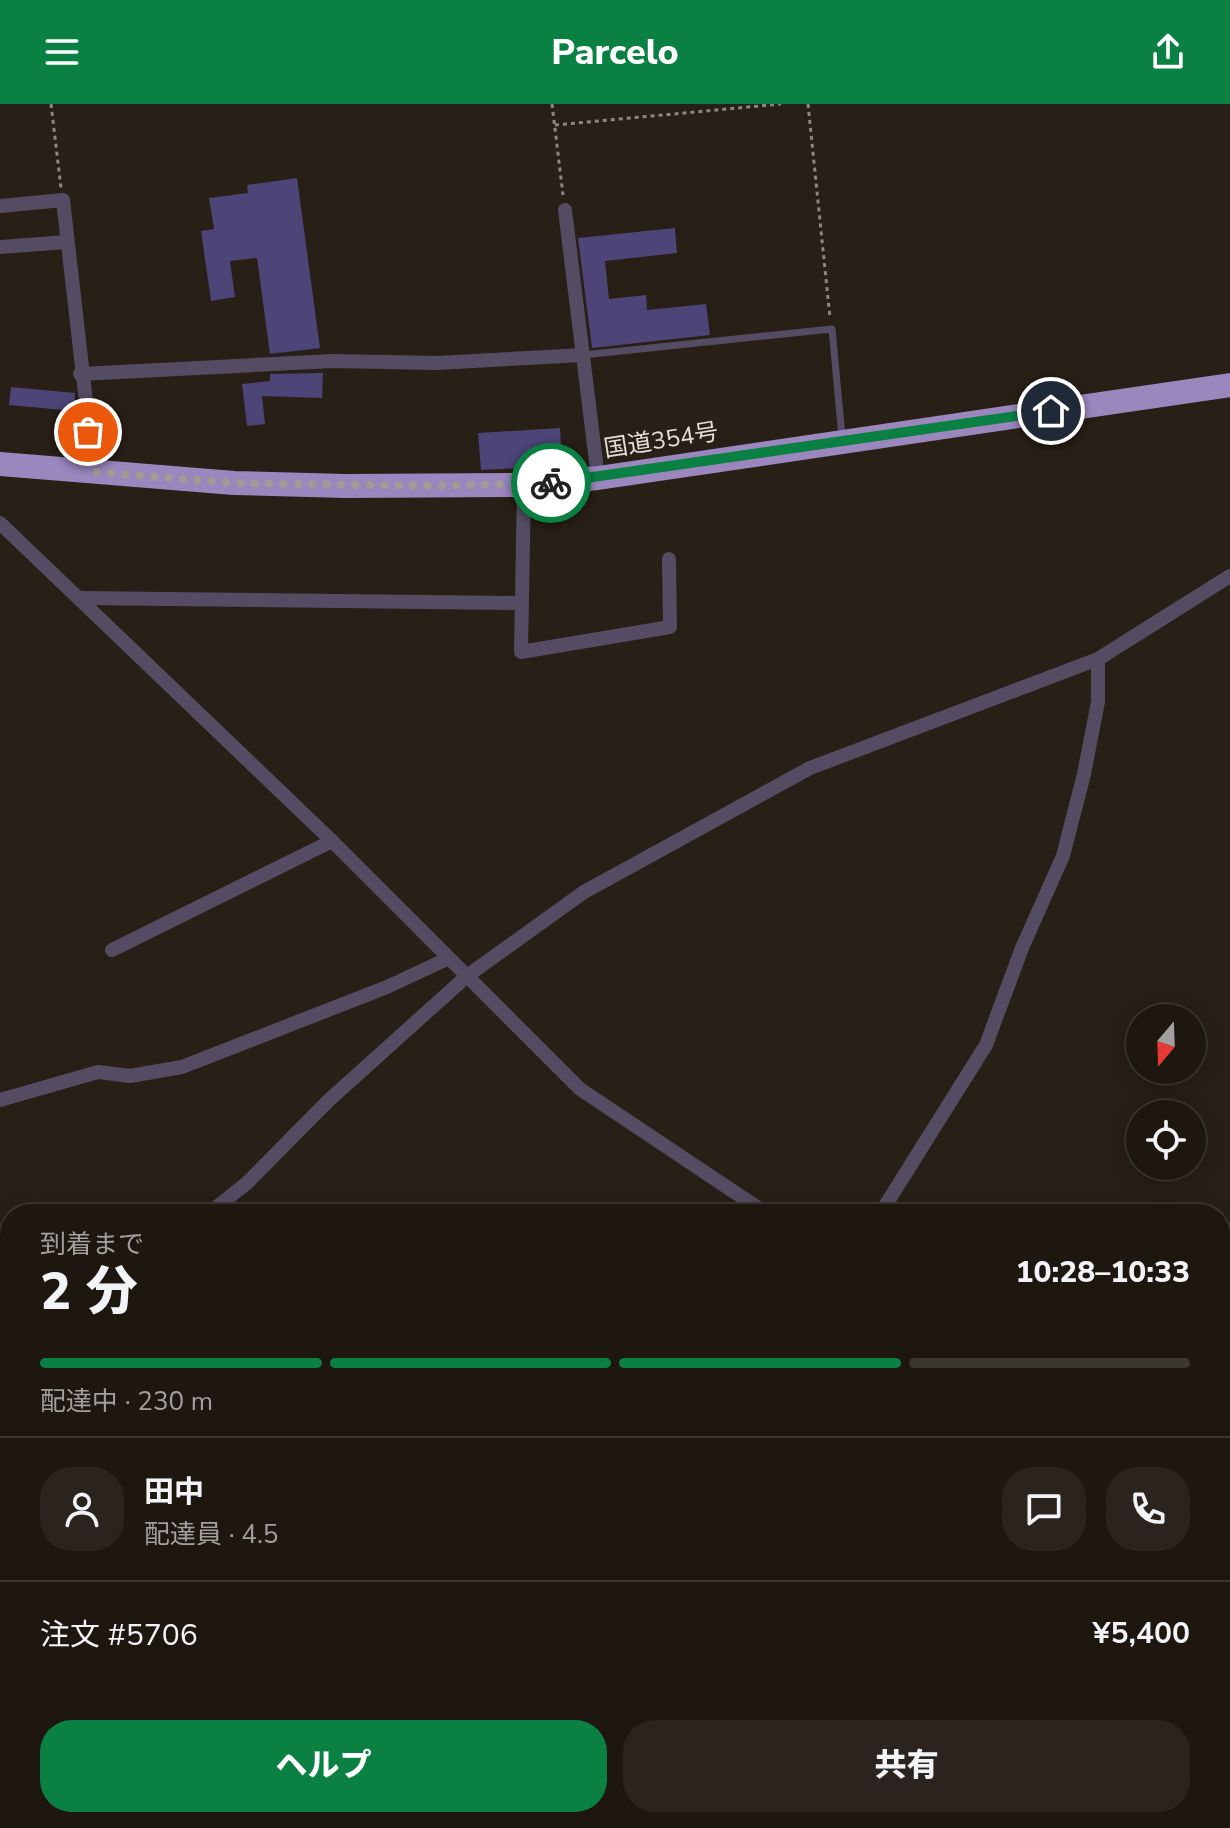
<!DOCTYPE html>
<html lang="ja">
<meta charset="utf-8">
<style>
body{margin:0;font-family:"Nunito Sans","Noto Sans JP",sans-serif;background:#2b241e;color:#f1f3f6;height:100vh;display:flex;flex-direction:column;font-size:30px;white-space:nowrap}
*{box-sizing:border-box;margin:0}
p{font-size:26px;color:#a19f9f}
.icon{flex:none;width:44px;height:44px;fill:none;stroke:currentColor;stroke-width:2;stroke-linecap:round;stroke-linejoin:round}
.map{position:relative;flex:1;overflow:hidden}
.sheet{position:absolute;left:0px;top:1100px;width:1230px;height:624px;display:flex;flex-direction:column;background:#1e1710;border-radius:32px 32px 0 0;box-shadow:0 4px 20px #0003,0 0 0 2px #3c3630}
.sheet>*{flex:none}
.needle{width:52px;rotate:199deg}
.tools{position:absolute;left:1126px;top:900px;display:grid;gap:16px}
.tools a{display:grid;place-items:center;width:80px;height:80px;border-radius:50%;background:#1e1710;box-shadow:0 4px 20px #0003,0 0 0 2px #3c3630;font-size:40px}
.pin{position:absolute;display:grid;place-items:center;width:68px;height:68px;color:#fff;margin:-34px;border:4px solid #fff;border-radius:50%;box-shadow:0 2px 8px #0007}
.courier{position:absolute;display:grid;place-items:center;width:80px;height:80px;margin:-40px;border:6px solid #0b8043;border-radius:50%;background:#fff;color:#222;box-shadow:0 2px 10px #0007}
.overview em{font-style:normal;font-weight:800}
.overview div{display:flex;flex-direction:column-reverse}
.overview{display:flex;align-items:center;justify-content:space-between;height:136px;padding:0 40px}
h1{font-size:52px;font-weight:800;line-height:60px}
.bar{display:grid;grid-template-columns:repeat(4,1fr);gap:12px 8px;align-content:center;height:96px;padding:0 40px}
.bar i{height:10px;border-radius:6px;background:#3c3630}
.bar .on{background:#0b8043}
.bar p{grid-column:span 4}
.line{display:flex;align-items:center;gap:20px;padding:0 40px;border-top:2px solid #3c3630}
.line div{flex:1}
.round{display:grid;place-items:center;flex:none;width:84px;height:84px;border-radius:32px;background:#2b241e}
.primary-button{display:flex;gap:16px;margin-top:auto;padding:16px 40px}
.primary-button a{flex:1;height:92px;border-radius:32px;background:#0b8043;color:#fff;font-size:32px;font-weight:800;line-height:92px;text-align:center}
.primary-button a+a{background:#2b241e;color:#f1f3f6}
header{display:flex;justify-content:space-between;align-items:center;height:104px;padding:0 40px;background:#0b8043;color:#fff;font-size:36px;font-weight:800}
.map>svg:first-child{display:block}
.green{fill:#193f29}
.building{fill:#4d4478}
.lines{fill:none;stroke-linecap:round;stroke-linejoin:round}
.path{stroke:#8e877f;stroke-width:3;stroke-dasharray:4 4;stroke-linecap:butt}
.lane{stroke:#544c63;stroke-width:7}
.street{stroke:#544c63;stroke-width:14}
.secondary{stroke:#706488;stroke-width:20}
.highway{stroke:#9b86be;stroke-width:24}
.done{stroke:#a29b94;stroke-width:8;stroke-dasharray:0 14.4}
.route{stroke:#0b8043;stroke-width:10}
.labels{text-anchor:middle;stroke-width:6;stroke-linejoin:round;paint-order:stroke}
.street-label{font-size:24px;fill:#e4ded8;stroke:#281f16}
</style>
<header><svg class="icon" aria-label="menu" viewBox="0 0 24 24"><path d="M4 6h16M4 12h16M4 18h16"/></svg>Parcelo<svg class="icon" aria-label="share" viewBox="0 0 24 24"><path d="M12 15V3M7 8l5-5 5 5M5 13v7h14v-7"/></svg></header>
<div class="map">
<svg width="1230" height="1724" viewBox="0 0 1230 1724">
<rect width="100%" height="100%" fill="#281f16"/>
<polygon class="green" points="0,1692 10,1699 10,1714 32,1714 46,1724 0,1724"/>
<g class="building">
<polygon points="297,74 320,244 270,250 257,154 230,157 235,193 211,197 201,127 214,125 209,94 248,89 247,81"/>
<polygon points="675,124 677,149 605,157 609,195 646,191 647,206 706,200 710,231 592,244 578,134"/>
<polygon points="323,269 322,294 262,292 265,320 247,322 242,280 270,277 270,270"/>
<polygon points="11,283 75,289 74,307 9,301"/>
<polygon points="560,324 562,362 481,366 478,329"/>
</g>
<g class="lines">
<g class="path">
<polyline points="51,0 61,84"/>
<polyline points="552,0 563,91"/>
<polyline points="808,0 830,214"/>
<polyline points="555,21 781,0"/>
<polyline points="1220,1318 1230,1321"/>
<polyline points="1230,1360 1223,1404 1230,1453"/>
</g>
<polyline class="lane" points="583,251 832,225 842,333"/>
<g class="street">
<polyline points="0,102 63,96 94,368"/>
<polyline points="565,106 598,374"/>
<polyline points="0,143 67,138"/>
<polyline points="80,270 333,257 437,259 583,251"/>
<polyline points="524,381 521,548 670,523 669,455"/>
<polyline points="0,419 332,737 580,985 767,1110"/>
<polyline points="79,494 520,499"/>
<polyline points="112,846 332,737"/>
<polyline points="0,996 98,968 130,972 182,963 387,883 447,855"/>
<polyline points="208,1110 247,1079 328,997 467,872 584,788 810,664 1098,555 1230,472"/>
<polyline points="880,1110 986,941 1022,844 1063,752 1084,670 1098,598 1098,555"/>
<polyline points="0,1286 10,1277"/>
<polyline points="708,1724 711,1714"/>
<polyline points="959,1724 960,1714"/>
</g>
<g class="secondary">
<polyline points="0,1672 10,1679"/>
<polyline points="57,1714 70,1724"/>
</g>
<polyline class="highway" points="0,360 234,379 345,382 524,381 598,374 1230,281"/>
</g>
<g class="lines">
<polyline class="done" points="88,328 94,368 234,379 434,382 551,379"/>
<polyline class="route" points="551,379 1051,307"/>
</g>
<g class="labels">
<g class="street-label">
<text transform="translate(661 336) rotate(-9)" y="8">国道354号</text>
</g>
</g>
</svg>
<div class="tools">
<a><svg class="needle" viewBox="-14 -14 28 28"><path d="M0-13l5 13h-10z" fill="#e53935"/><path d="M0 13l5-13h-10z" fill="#a19f9f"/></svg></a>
<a><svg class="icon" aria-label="locate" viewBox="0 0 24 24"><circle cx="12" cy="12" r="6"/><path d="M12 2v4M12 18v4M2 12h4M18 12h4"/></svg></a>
</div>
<div class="pin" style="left:88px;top:328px;background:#ea580c"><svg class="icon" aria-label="bag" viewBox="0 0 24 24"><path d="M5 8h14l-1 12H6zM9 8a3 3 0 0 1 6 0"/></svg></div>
<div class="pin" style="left:1051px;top:307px;background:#1f2937"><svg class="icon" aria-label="home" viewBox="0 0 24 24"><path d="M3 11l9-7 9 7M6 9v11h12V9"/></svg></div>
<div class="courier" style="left:551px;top:379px"><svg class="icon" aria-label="bike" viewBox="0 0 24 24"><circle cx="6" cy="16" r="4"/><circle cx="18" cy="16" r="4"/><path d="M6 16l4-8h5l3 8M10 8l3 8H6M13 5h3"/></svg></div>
<section class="sheet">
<div class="overview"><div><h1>2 分</h1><p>到着まで</p></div><em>10:28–10:33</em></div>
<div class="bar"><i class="on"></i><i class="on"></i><i class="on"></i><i></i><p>配達中 · 230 m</p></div>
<div class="line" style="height:144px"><a class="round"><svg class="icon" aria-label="person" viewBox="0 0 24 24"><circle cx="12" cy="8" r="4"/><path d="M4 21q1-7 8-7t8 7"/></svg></a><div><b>田中</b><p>配達員 · 4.5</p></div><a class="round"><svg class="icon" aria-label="chat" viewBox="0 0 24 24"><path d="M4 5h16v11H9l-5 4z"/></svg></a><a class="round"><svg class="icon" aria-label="phone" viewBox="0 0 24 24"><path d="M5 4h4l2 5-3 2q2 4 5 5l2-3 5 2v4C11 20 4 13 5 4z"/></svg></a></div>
<div class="line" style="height:104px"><div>注文 #5706</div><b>¥5,400</b></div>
<div class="primary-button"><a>ヘルプ</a><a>共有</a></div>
</section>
</div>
